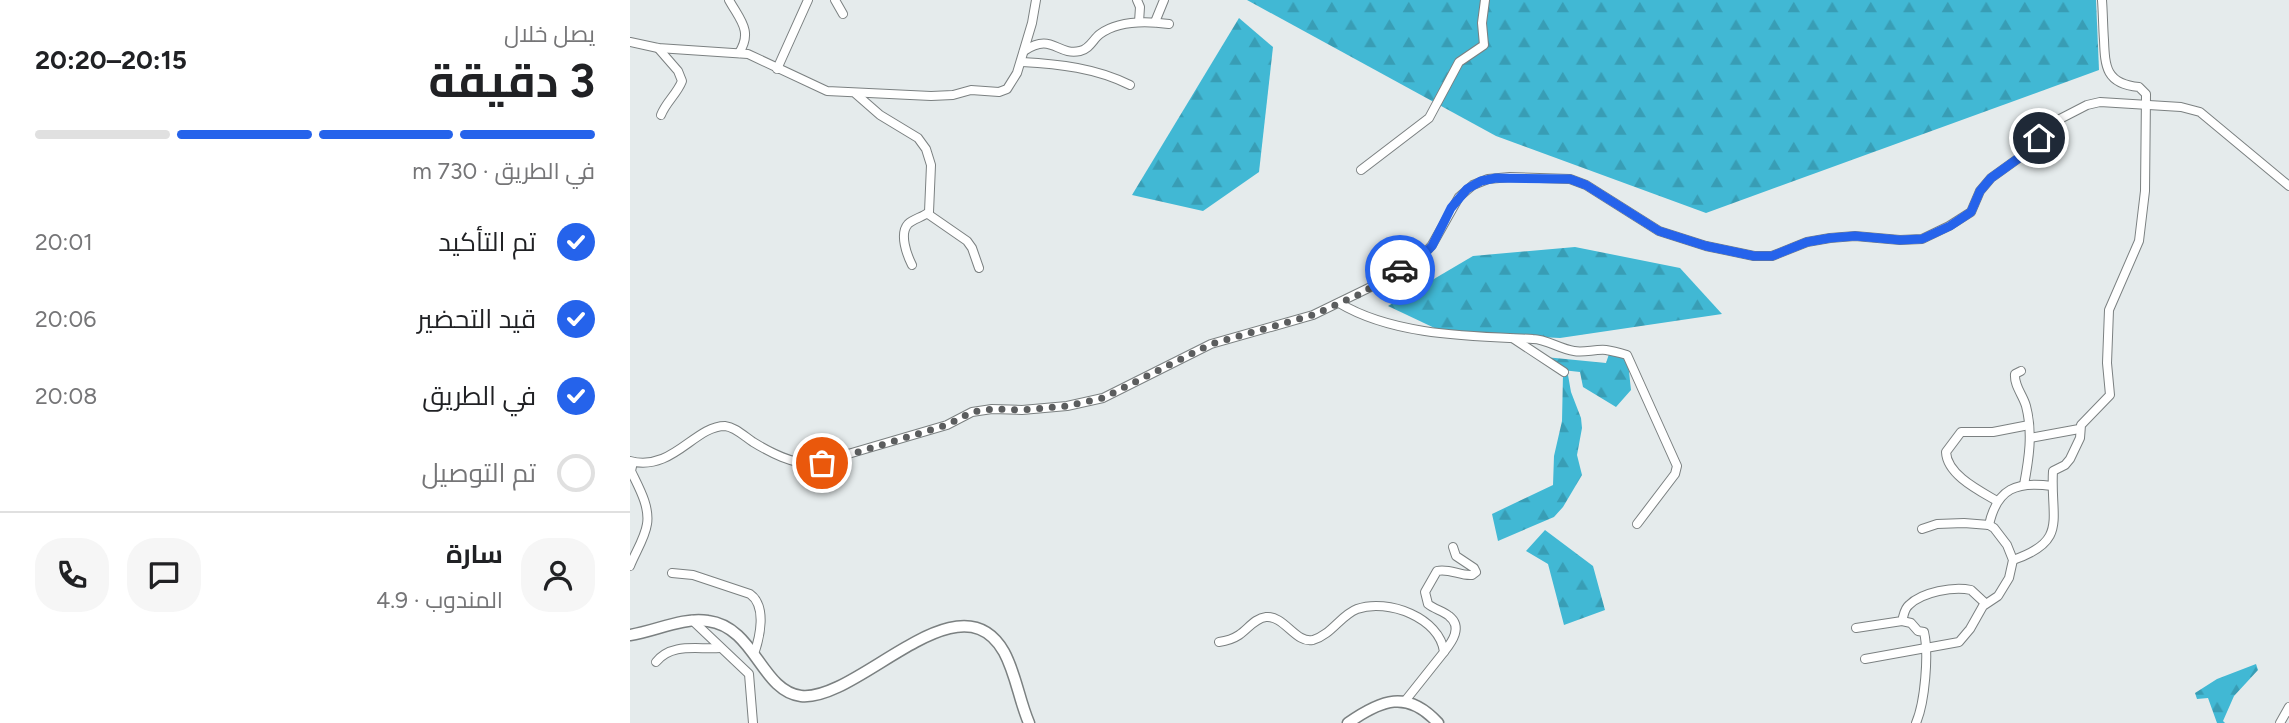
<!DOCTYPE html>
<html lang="ar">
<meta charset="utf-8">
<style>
body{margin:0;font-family:Figtree,Cairo,sans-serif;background:#f6f6f6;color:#202124;direction:rtl;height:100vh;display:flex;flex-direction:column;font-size:26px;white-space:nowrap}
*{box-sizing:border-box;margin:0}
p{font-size:23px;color:#757577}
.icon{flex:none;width:38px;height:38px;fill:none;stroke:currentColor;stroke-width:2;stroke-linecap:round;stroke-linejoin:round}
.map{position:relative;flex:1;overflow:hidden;direction:ltr}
.details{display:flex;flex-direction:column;background:#fff;width:630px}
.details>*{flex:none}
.pin{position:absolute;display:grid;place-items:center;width:60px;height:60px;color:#fff;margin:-30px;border:4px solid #fff;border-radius:50%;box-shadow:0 2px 7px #0007}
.courier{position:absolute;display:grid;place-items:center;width:70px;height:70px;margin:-35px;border:5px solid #2563eb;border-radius:50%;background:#fff;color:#222;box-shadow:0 2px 9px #0007}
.headline em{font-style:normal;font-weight:700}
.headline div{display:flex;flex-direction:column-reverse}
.headline{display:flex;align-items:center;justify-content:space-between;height:119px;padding:0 35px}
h1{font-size:46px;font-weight:700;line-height:52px}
.bar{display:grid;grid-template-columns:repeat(4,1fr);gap:10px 7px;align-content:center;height:84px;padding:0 35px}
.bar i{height:9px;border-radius:5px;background:#e0e0e0}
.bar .active{background:#2563eb}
.bar p{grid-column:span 4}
.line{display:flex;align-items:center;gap:18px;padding:0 35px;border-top:2px solid #e0e0e0}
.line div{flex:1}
.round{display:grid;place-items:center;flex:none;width:74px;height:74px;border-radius:28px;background:#f6f6f6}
ol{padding:0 35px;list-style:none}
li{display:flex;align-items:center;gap:21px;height:77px}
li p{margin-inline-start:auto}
li .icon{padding:7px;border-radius:50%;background:#2563eb;color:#fff;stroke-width:4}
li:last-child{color:#757577}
li i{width:38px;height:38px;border:4px solid #e0e0e0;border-radius:50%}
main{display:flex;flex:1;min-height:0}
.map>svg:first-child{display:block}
.forest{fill:url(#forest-firs)}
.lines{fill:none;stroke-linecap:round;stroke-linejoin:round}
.street-casing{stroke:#7b8081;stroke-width:10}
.secondary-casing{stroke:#7b8081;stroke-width:13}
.street{stroke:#fff;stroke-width:8}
.secondary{stroke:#fff;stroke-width:10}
.done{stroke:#5b5d5e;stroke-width:7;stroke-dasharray:0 12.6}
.route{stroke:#2563eb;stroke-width:9}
</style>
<main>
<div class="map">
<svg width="1659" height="723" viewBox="0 0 1659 723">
<defs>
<pattern id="forest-firs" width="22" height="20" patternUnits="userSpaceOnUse" patternTransform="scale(1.75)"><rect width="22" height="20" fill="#41b8d4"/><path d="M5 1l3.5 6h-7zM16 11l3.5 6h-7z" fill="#389db5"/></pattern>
</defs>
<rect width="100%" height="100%" fill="#e5ebec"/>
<g class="forest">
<polygon points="617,0 1466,0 1469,70 1076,213 866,136"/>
<polygon points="609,18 643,47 629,172 573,211 502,195"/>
<polygon points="945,247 1050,268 1092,314 930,338 813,332 758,306 843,256"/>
<polygon points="997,353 1001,390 986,407 953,387 950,372 923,369 915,357 976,363 979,354"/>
<polygon points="933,374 938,375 941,392 951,418 952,428 947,455 952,475 933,507 924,517 868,541 862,514 923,485 924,456 932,421"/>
<polygon points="915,530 963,566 975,610 934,625 918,564 896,551"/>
<polygon points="1626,664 1628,670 1604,696 1593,721 1595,723 1587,723 1578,698 1567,699 1565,693 1587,679"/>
</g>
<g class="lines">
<defs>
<g id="street">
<path d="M99,0C110,20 123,31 109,53"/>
<polyline points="205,0 213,14"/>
<polyline points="507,0 510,7 509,22"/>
<polyline points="525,22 534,0"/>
<polyline points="0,42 28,48 118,54 197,91 301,96 323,95 341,90 369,92 377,89 387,73 402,23 406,0"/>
<path d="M28,48L48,71L52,81C47,94 36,102 31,115"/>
<path d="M394,51C422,32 427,56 450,51C460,49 463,39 470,34C489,20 517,21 539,24"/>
<path d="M392,62C429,64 466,68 500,85"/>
<polyline points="147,69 178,0"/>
<path d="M226,94L250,115L288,138L296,149L301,165L299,212C293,217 283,219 278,224C269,234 277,255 282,265"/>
<polyline points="731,170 799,118 829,62 854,45 852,23 855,0"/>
<polyline points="298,214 337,241 342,248 349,268"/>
<path d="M709,303C764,336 841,336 903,339C916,339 930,349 944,351C954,353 965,349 976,350C983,351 990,353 997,355L1047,466L1045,474L1007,524"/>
<polyline points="884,339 934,372"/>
<path d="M1391,371L1385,374C1384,386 1393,395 1396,406C1403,433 1399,458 1394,485"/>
<polyline points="1400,438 1449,429"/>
<path d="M0,461C43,472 64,426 95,426C105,427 114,436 123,442C141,453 162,464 184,464L317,425L342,412L362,409L392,410L437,406L473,398L581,344L683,315L753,281L795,253L802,245L829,197L843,185L858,179L880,177L940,179L956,185L1029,231L1076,246L1124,256H1142L1177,242L1200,238L1225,236L1270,240L1292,239L1319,226L1341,212L1350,191L1361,178L1393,155L1424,122L1457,105L1470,102L1551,107L1570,112L1659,186"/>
<path d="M1367,501C1350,491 1317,475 1316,452L1331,432H1363L1399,425"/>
<path d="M1359,525C1367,488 1387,481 1422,486"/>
<path d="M1383,560C1439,541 1420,519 1423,471L1435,465L1440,459L1450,438L1451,425L1480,395L1477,363L1479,310L1509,241L1515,191L1516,94L1509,87C1476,84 1475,67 1474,40C1473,27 1473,13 1472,0"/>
<path d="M0,566C5,553 15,538 17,524C20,506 8,486 1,471L3,462"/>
<path d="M42,573L63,575L120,594C137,606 130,637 124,654"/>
<polyline points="62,620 119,674 123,723"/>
<path d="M1272,621L1281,623L1288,631L1294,632C1299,654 1295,702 1286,723"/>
<path d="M1226,628L1272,621C1274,615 1274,609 1279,605C1292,592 1324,586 1341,590L1355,603"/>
<path d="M589,642C596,641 603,639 609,635C618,629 625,618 636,617C654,615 666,644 683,640C701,635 711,615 727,609C758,598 810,618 814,652L775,701"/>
<path d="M814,652C822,642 833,627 819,616C813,611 804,609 798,604L795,592L807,571C819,568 830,576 842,575L846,572L844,568L826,556L823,547"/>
<polyline points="1235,659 1329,642 1340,629 1353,606 1368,596 1379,578 1383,560 1377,545 1364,528 1359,525 1334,523 1307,524 1292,529"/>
<path d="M26,662C42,642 69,650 90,648"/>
<polyline points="1650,723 1659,707"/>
</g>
<g id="secondary">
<path d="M0,635C26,631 52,617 78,621C125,627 131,691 171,696C228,702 329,573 374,652C386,674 389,700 399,723"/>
<path d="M718,723C751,700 777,689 808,723"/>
</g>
</defs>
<use href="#street" class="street-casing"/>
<use href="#secondary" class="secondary-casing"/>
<use href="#street" class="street"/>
<use href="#secondary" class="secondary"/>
</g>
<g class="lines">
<polyline class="done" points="192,463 317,425 342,412 362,409 392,410 437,406 473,398 581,344 683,315 730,294 770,270"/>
<polyline class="route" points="770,270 795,253 802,246 821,208 837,189 851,181 866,178 940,179 956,185 1029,231 1076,246 1124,256 1142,256 1177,242 1200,238 1225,236 1270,240 1292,239 1320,226 1341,212 1350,191 1361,178 1393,155 1409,138"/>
</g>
</svg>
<div class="pin" style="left:192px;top:463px;background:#ea580c"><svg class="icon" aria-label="bag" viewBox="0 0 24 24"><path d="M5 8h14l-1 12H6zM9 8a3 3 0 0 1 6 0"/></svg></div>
<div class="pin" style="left:1409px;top:138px;background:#1f2937"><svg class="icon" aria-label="home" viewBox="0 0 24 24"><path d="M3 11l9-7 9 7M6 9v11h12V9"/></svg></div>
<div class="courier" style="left:770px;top:270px"><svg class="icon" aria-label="car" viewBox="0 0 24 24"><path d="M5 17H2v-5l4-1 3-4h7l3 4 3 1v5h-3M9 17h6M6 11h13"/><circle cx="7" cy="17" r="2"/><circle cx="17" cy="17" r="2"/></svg></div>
</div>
<section class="details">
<div class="headline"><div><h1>3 دقيقة</h1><p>يصل خلال</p></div><em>20:15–20:20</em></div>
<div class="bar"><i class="active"></i><i class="active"></i><i class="active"></i><i></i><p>في الطريق · 730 m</p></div>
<ol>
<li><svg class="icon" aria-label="check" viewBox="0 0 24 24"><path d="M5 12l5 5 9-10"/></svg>تم التأكيد<p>20:01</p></li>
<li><svg class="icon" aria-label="check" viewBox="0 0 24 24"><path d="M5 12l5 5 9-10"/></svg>قيد التحضير<p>20:06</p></li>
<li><svg class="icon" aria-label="check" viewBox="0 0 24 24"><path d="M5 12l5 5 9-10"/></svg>في الطريق<p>20:08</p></li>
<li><i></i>تم التوصيل</li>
</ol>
<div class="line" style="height:126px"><a class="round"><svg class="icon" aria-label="person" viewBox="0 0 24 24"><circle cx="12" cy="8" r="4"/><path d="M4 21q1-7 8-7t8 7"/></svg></a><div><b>سارة</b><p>المندوب · 4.9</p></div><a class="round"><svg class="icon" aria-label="chat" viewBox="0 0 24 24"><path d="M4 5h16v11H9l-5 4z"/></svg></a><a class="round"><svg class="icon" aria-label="phone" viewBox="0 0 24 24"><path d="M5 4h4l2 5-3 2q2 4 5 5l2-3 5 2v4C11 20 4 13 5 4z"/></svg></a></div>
</section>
</main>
